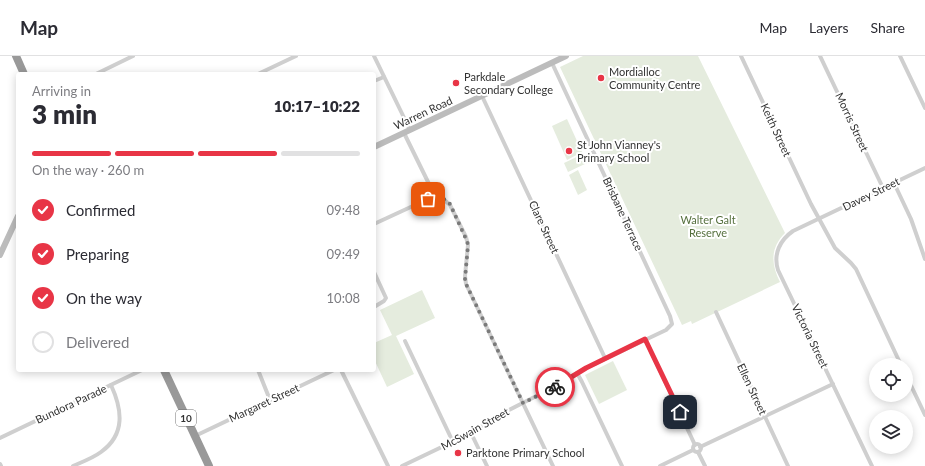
<!DOCTYPE html>
<meta charset="utf-8">
<style>
body{margin:0;font-family:Lato,sans-serif;background:#f7f7f7;color:#2b2b33;height:100vh;display:flex;flex-direction:column;font-size:15px;white-space:nowrap}
*{box-sizing:border-box;margin:0}
p{font-size:13px;color:#7c7c81}
.icon{flex:none;width:22px;height:22px;fill:none;stroke:currentColor;stroke-width:2;stroke-linecap:round;stroke-linejoin:round}
.map{position:relative;flex:1;overflow:hidden}
.sheet{position:absolute;left:16px;top:16px;width:360px;height:300px;display:flex;flex-direction:column;background:#fff;border-radius:4px;box-shadow:0 2px 10px #0003}
.sheet>*{flex:none}
.controls{position:absolute;left:869px;top:302px;display:grid;gap:8px}
.controls a{display:grid;place-items:center;width:44px;height:44px;border-radius:50%;background:#fff;box-shadow:0 2px 10px #0003;font-size:20px}
.pin{position:absolute;display:grid;place-items:center;width:34px;height:34px;color:#fff;margin:-17px;border-radius:8px;box-shadow:0 2px 6px #0006}
.courier{position:absolute;display:grid;place-items:center;width:40px;height:40px;margin:-20px;border:3px solid #e83546;border-radius:50%;background:#fff;color:#222;box-shadow:0 1px 5px #0007}
.head em{font-style:normal;font-weight:800}
.head div{display:flex;flex-direction:column-reverse}
.head{display:flex;align-items:center;justify-content:space-between;height:68px;padding:0 16px}
h1{font-size:26px;font-weight:800;line-height:30px}
.bar{display:grid;grid-template-columns:repeat(4,1fr);gap:6px 4px;align-content:center;height:48px;padding:0 16px}
.bar i{height:5px;border-radius:3px;background:#e1e1e2}
.bar .active{background:#e83546}
.bar p{grid-column:span 4}
ol{padding:0 16px;list-style:none}
li{display:flex;align-items:center;gap:12px;height:44px}
li p{margin-inline-start:auto}
li .icon{padding:4px;border-radius:50%;background:#e83546;color:#fff;stroke-width:4}
li:last-child{color:#7c7c81}
li i{width:22px;height:22px;border:2px solid #e1e1e2;border-radius:50%}
header{display:flex;align-items:center;gap:24px;box-sizing:border-box;height:56px;padding:0 20px;background:#fff;border-bottom:1px solid #e1e1e2}
header strong{font-size:19px}
nav{display:flex;gap:22px;margin-inline-start:auto;font-size:14px}
.map>svg:first-child{display:block}
.green{fill:#e5ecde}
.lines{fill:none;stroke-linecap:round;stroke-linejoin:round}
.street{stroke:#cfcfcf;stroke-width:4}
.secondary{stroke:#bcbcbc;stroke-width:6}
.highway{stroke:#999;stroke-width:8}
.done{stroke:#7a7a7a;stroke-width:4;stroke-dasharray:0 7.2}
.route{stroke:#e83546;stroke-width:5}
.poi-dot{fill:#e83546;stroke:#fff;stroke-width:1.5}
.labels{text-anchor:middle;stroke-width:4;stroke-linejoin:round;paint-order:stroke}
.shield{fill:#fff;stroke:#707070;stroke-width:1}
.shield-label{font-size:10px;font-weight:bold;fill:#323232}
.poi-label{font-size:11px;fill:#323232;stroke:#fff;text-anchor:start}
.street-label{font-size:11px;fill:#323232;stroke:#fff}
.park-label{font-size:11px;fill:#56703e;stroke:#fff}
</style>
<header>
<strong>Map</strong>
<nav><a>Map</a><a>Layers</a><a>Share</a></nav>
</header>
<div class="map">
<svg width="925" height="410" viewBox="0 0 925 410">
<rect width="100%" height="100%" fill="#fff"/>
<g class="green">
<path d="M583,0H698L785,177C770,192 771,208 780,226L692,268L691,265L682,269L560,11Z"/>
<polygon points="567,63 582,96 567,104 552,70"/>
<polygon points="583,98 587,107 568,116 564,107"/>
<polygon points="578,114 587,134 578,139 569,119"/>
<polygon points="422,234 435,262 396,280 414,318 387,331 374,303 374,287 392,279 380,254"/>
<polygon points="613,305 627,334 599,348 585,319"/>
</g>
<g class="lines">
<g class="street">
<polyline points="374,0 410,74"/>
<polyline points="741,0 811,148 835,192 851,207 856,213 901,309"/>
<polyline points="820,0 883,132"/>
<polyline points="900,0 925,52"/>
<polyline points="96,18 133,0"/>
<polyline points="258,18 296,0"/>
<polyline points="374,25 384,21"/>
<polyline points="482,40 605,302"/>
<polyline points="404,77 431,132 450,149 466,181 468,189 465,220 466,228 553,410"/>
<polyline points="894,127 911,163 925,203"/>
<polyline points="374,168 428,143 435,136"/>
<polyline points="374,216 386,242 384,245 374,251"/>
<polyline points="716,256 788,410"/>
<polyline points="645,283 695,389"/>
<polyline points="405,285 453,386"/>
<polyline points="258,314 270,344"/>
<polyline points="341,314 388,410"/>
<polyline points="577,317 582,326 622,410"/>
<polyline points="906,319 925,359"/>
<polyline points="471,377 487,410"/>
<polyline points="195,380 334,314"/>
<polyline points="0,382 142,314"/>
<circle cx="697" cy="392" r="4"/>
<polyline points="700,391 833,328"/>
<polyline points="698,396 705,410"/>
<polyline points="0,408 1,410"/>
<path d="M73,410C82,406 93,402 101,396C126,378 122,353 111,329"/>
<polyline points="402,410 471,377 501,358 556,330 586,312 666,274 672,268 670,260 552,7"/>
<polyline points="660,410 693,394"/>
<path d="M872,410L778,214C773,198 780,184 793,175L925,112"/>
</g>
<g class="secondary">
<polyline points="374,91 566,0"/>
<polyline points="0,199 18,160"/>
</g>
<g class="highway">
<polyline points="16,0 24,18"/>
<polyline points="164,314 209,410"/>
</g>
</g>
<g class="lines">
<polyline class="done" points="428,143 435,136 450,148 467,185 468,189 465,223 466,228 523,347 555,331"/>
<polyline class="route" points="555,331 586,312 645,283 680,356"/>
</g>
<g class="poi-dot">
<circle cx="601" cy="22" r="4"/>
<circle cx="456" cy="27" r="4"/>
<circle cx="569" cy="95" r="4"/>
<circle cx="458" cy="397" r="4"/>
</g>
<g class="labels">
<rect class="shield" x="176" y="354" width="20" height="16" rx="3"/>
<g class="shield-label">
<text x="186" y="366">10</text>
</g>
<g class="poi-label">
<text x="609" y="20">Mordialloc<tspan x="609" dy="13">Community Centre</tspan></text>
<text x="464" y="25">Parkdale<tspan x="464" dy="13">Secondary College</tspan></text>
<text x="577" y="93">St John Vianney's<tspan x="577" dy="13">Primary School</tspan></text>
<text x="466" y="401">Parktone Primary School</text>
</g>
<g class="street-label">
<text transform="translate(423 57) rotate(-25)" y="4">Warren Road</text>
<text transform="translate(852 66) rotate(65)" y="4">Morris Street</text>
<text transform="translate(776 74) rotate(65)" y="4">Keith Street</text>
<text transform="translate(871 138) rotate(-26)" y="4">Davey Street</text>
<text transform="translate(623 158) rotate(65)" y="4">Brisbane Terrace</text>
<text transform="translate(544 171) rotate(65)" y="4">Clare Street</text>
<text transform="translate(810 280) rotate(64)" y="4">Victoria Street</text>
<text transform="translate(752 333) rotate(65)" y="4">Ellen Street</text>
<text transform="translate(264 347) rotate(-25)" y="4">Margaret Street</text>
<text transform="translate(71 348) rotate(-25)" y="4">Bundora Parade</text>
<text transform="translate(475 373) rotate(-29)" y="4">McSwain Street</text>
</g>
<g class="park-label">
<text x="708" y="168">Walter Galt<tspan x="708" dy="13">Reserve</tspan></text>
</g>
</g>
</svg>
<div class="controls">
<a><svg class="icon" aria-label="locate" viewBox="0 0 24 24"><circle cx="12" cy="12" r="6"/><path d="M12 2v4M12 18v4M2 12h4M18 12h4"/></svg></a>
<a><svg class="icon" aria-label="layers" viewBox="0 0 24 24"><path d="M12 4l9 5-9 5-9-5zM3 14l9 5 9-5"/></svg></a>
</div>
<div class="pin" style="left:428px;top:143px;background:#ea580c"><svg class="icon" aria-label="bag" viewBox="0 0 24 24"><path d="M5 8h14l-1 12H6zM9 8a3 3 0 0 1 6 0"/></svg></div>
<div class="pin" style="left:680px;top:356px;background:#1f2937"><svg class="icon" aria-label="home" viewBox="0 0 24 24"><path d="M3 11l9-7 9 7M6 9v11h12V9"/></svg></div>
<div class="courier" style="left:555px;top:331px"><svg class="icon" aria-label="bike" viewBox="0 0 24 24"><circle cx="6" cy="16" r="4"/><circle cx="18" cy="16" r="4"/><path d="M6 16l4-8h5l3 8M10 8l3 8H6M13 5h3"/></svg></div>
<section class="sheet">
<div class="head"><div><h1>3 min</h1><p>Arriving in</p></div><em>10:17–10:22</em></div>
<div class="bar"><i class="active"></i><i class="active"></i><i class="active"></i><i></i><p>On the way · 260 m</p></div>
<ol>
<li><svg class="icon" aria-label="check" viewBox="0 0 24 24"><path d="M5 12l5 5 9-10"/></svg>Confirmed<p>09:48</p></li>
<li><svg class="icon" aria-label="check" viewBox="0 0 24 24"><path d="M5 12l5 5 9-10"/></svg>Preparing<p>09:49</p></li>
<li><svg class="icon" aria-label="check" viewBox="0 0 24 24"><path d="M5 12l5 5 9-10"/></svg>On the way<p>10:08</p></li>
<li><i></i>Delivered</li>
</ol>
</section>
</div>
